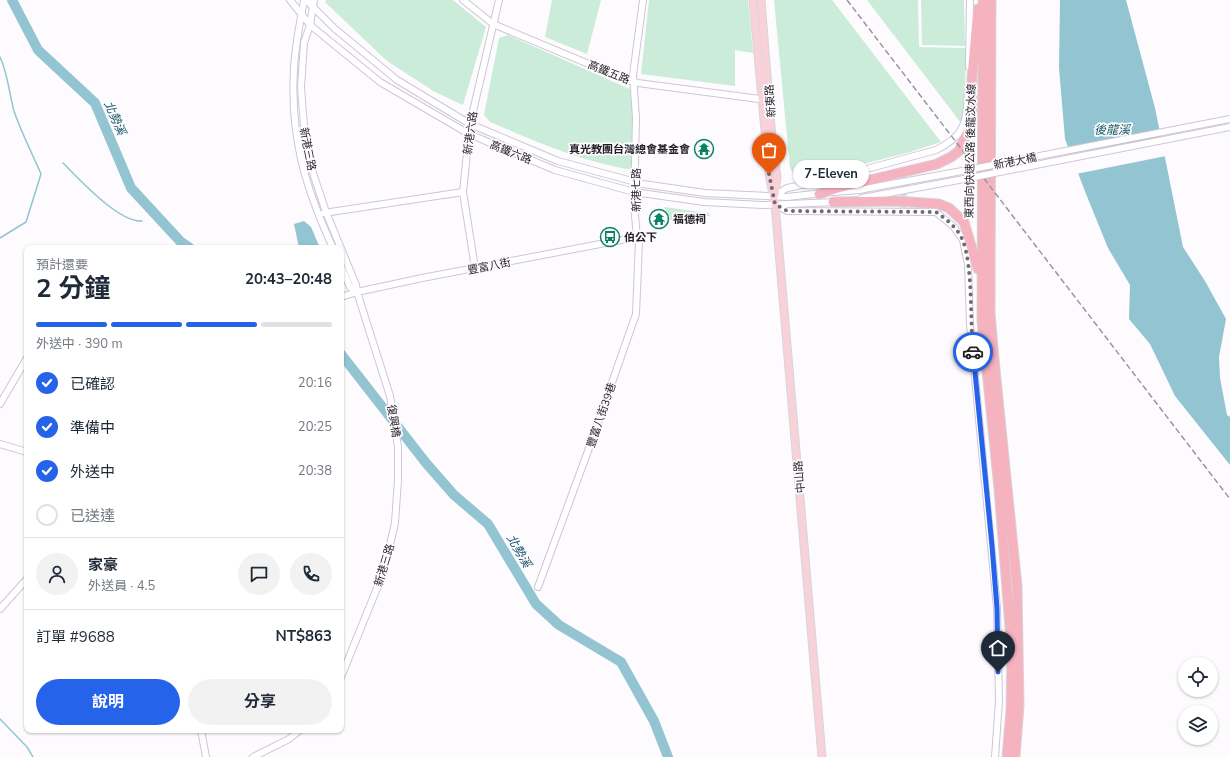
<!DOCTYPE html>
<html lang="zh-TW">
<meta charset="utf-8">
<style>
body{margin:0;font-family:"Nunito Sans","Noto Sans TC",sans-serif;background:#f2f2f3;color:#1f2937;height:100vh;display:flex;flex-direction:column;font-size:15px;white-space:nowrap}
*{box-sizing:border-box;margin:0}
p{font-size:13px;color:#747a83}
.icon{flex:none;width:22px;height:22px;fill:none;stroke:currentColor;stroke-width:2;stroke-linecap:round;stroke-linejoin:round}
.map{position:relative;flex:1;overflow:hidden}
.details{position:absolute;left:24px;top:245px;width:320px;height:488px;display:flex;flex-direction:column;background:#fff;border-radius:8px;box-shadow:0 1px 3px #0004}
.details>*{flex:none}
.tools{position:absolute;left:1178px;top:657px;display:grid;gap:8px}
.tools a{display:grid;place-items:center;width:40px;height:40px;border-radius:50%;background:#fff;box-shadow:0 1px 3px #0004;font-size:20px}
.pin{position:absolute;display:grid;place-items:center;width:34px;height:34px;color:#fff;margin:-41px -17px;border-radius:50% 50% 50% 0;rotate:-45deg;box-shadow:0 0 4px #0007}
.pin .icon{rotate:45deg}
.courier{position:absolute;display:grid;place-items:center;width:40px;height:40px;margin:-20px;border:3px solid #2563eb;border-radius:50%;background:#fff;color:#222;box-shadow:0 1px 5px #0007}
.bubble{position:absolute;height:28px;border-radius:14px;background:#fff;box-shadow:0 1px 3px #0004;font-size:13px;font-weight:700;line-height:28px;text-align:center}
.overview em{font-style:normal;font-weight:700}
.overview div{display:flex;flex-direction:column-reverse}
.overview{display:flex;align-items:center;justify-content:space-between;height:68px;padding:0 12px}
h1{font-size:26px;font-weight:700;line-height:30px}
.bar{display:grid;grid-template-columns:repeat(4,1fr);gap:6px 4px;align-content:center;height:48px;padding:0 12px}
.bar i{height:5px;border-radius:3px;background:#e0e1e3}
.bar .current{background:#2563eb}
.bar p{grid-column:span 4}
.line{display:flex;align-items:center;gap:10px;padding:0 12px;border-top:1px solid #e0e1e3}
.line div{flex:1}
.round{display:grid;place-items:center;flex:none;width:42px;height:42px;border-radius:21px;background:#f2f2f3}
ol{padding:0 12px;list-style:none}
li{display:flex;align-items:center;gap:12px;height:44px}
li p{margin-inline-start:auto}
li .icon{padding:4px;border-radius:50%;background:#2563eb;color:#fff;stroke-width:4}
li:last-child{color:#747a83}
li i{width:22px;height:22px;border:2px solid #e0e1e3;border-radius:50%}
.primary-button{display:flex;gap:8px;margin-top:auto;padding:8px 12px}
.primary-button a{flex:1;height:46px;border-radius:24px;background:#2563eb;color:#fff;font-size:16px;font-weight:700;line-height:46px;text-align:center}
.primary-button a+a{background:#f2f2f3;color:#1f2937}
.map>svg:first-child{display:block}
.green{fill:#caecd9}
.water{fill:#92c4d2}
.pier{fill:#fdfbfe}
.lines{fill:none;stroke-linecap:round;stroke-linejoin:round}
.stream{stroke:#92c4d2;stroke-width:1.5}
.river{stroke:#92c4d2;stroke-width:10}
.minor-tunnel{stroke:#dcdadd;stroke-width:6;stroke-dasharray:6 3;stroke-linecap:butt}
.minor-casing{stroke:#cec5d7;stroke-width:8}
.major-casing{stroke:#d7d6d8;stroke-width:9}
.highway-casing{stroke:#d7d6d8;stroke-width:11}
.minor{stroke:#fff;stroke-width:6}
.major{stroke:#f9d1d9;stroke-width:7}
.highway{stroke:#f5b2bf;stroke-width:9}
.rail{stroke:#9a979c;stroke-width:1.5;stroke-dasharray:6 3;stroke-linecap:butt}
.minor-bridge-casing{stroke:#cec5d7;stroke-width:8;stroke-linecap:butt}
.minor-bridge{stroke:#fff;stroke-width:6}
.done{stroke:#6f6b71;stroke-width:4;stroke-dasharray:0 7.2}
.route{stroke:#2563eb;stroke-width:5}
.labels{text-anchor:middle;stroke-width:3.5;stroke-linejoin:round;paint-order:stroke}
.street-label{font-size:11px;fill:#221e25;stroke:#fdfbfe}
.poi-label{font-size:11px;font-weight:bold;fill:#221e25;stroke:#fdfbfe;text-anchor:start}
.water-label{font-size:12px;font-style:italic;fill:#155868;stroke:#fdfbfe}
</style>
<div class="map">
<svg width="1230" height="757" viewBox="0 0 1230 757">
<rect width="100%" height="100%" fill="#fdfbfe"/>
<g class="green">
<polygon points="326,0 453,0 486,27 463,105 435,92 387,61 325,2"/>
<polygon points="552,0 601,0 587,54 545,37"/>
<polygon points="649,0 748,0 753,53 735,50 735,86 641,74"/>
<polygon points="774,0 832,0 941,142 910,152 797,181 790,168"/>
<polygon points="867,0 918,0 919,47 966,48 965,100 961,123"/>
<polygon points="921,0 964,0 965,46 922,45"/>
<path d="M508,35L632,90L633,155L632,170C581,161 537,142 490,122L484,115L499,38Z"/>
<polygon points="664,207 709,213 710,216 671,220"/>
</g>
<g class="water">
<polygon points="1060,0 1126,0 1155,108 1183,247 1205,281 1226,319 1219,357 1220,378 1227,415 1230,417 1230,465 1175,396 1150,344 1129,319 1130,285 1108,248 1086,194 1065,139 1059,68"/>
<polygon points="304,221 311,227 320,248 299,248 294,224"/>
</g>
<polygon class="pier" points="1163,137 1166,156 1076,174 1069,154"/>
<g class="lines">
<g class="stream">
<path d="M0,57C8,74 9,93 14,111C21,132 32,153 41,174L26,222L0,238"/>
<path d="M63,163C79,179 119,223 142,221"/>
<polyline points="0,719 27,747 33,757"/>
</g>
<g class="river">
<polyline points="12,0 38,50 95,103 131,188 180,241 190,248"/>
<polyline points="341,354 426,463 454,495 488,524 536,604 559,625 621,662 654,721 668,757"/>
</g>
<polyline class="minor-tunnel" points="903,208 905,170"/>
<defs>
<g id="minor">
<polyline points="290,0 310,25 380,82 469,134 555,170 634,192 704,202 763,205 837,202"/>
<path d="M304,0C300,23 295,46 294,69C290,137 305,187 333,248"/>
<polyline points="306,0 334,28 397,80 470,124 558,161 643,184 705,193 787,197 823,193"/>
<polyline points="314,0 310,25 304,43 301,87 306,152 326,212 356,285 357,292 390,396 398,447 398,480 395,523 384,571 341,677"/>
<polyline points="463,0 493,24 627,80 638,83 767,100"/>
<polyline points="969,67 970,0"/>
<polyline points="834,192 859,190 962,171"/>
<path d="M774,196L787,188L823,181L936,150C966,135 966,123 968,92"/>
<polyline points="862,198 964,179"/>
<polyline points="775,204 787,211 936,212 954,227 963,240 968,265 970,325 997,608 999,701 995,757"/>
<polyline points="324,213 463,192"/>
<polyline points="341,266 350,287 357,292"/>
<polyline points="475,268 463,192 470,124 499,0"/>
<polyline points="341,297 357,292 422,278 637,237"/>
<polyline points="0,404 27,358"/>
<polyline points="0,444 27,452"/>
<polyline points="538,587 588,451 636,314 639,242 637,237 634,205 636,118 633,75 643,0"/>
<polyline points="0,609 27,579"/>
<polyline points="201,730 206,757"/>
<polyline points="253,757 289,739 300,730"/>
</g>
<g id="major">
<polyline points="753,0 769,174 775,204 822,757"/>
<polyline points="761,0 772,139 777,177 775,194"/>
</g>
<g id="highway">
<polyline points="983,0 982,321 999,489 1012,652 1011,710 1007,757"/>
<polyline points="991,0 990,313 995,369 1017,586 1019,706 1015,757"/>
<polyline points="819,194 841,187 937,164 951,157 959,151 972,123 972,77 978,9"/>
<polyline points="833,202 895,201 939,204 949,208 964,222 978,269"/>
</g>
</defs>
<use href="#minor" class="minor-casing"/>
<use href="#major" class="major-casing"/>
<use href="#highway" class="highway-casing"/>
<use href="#minor" class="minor"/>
<use href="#major" class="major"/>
<use href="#highway" class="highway"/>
<polyline class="rail" points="847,0 1230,499"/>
<defs>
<g id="minor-bridge">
<polyline points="962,171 1230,119"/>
<polyline points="964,179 1230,127"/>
</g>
</defs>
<use href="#minor-bridge" class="minor-bridge-casing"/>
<use href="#minor-bridge" class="minor-bridge"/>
</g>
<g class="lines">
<path class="done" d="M769,174L775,204L787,211L936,212C946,219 958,228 963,241C973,268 970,320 973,352"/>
<polyline class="route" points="973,352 992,546 997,608 998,672"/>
</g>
<defs>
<symbol id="temple-ring" viewBox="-11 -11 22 22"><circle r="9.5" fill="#fdfbfe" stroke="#088465" stroke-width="1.5"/><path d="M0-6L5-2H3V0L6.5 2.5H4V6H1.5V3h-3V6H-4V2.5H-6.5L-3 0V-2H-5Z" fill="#088465"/></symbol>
<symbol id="bus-ring" viewBox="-11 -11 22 22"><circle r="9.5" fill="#fdfbfe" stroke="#088465" stroke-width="1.5"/><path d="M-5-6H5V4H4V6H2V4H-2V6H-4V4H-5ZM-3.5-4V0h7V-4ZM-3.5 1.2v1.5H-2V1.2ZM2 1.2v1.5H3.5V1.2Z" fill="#088465"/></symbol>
</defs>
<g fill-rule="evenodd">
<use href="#temple-ring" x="693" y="138" width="22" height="22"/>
<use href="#temple-ring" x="648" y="208" width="22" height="22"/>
<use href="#bus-ring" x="599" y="226" width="22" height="22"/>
</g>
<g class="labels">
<g class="street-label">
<text transform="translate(609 72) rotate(22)" y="4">高鐵五路</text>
<text transform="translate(770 101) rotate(-94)" y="4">新東路</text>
<text transform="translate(470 133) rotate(-82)" y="4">新港六路</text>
<text transform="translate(308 149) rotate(79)" y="4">新港三路</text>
<text transform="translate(970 151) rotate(-89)" y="4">東西向快速公路 後龍汶水線</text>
<text transform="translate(511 152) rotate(22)" y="4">高鐵六路</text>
<text transform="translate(1015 161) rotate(-11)" y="4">新港大橋</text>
<text transform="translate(636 190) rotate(-90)" y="4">新港七路</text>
<text transform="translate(489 266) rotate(-11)" y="4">豐富八街</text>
<text transform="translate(601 415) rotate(-71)" y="4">豐富八街39巷</text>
<text transform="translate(394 421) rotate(81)" y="4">復興橋</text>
<text transform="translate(799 477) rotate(-95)" y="4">中山路</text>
<text transform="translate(384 565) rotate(-73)" y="4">新港三路</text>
</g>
<g class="poi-label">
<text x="690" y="153" text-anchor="end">真光教團台灣總會基金會</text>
<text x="673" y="223">福德祠</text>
<text x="624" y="241">伯公下</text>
</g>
<g class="water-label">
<text transform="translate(115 118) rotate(66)" y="4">北勢溪</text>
<text x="1112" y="134">後龍溪</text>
<text transform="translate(519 551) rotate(60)" y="4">北勢溪</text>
</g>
</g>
</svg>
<div class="tools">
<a><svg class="icon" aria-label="locate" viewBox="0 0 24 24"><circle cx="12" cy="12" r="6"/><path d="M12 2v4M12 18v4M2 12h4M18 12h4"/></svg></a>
<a><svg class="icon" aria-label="layers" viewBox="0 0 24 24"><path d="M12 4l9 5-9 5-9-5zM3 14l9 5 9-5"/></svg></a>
</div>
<div class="pin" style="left:769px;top:174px;background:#ea580c"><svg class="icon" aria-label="bag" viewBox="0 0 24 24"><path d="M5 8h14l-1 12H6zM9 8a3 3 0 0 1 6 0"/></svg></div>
<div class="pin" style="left:998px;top:672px;background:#1f2937"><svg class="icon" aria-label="home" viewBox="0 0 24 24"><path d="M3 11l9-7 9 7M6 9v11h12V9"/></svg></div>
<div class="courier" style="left:973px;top:352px"><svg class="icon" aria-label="car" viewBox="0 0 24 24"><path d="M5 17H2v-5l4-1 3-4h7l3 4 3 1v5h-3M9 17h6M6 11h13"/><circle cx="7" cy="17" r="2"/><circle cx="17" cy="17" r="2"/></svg></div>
<div class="bubble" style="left:793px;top:160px;width:76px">7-Eleven</div>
<section class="details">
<div class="overview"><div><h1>2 分鐘</h1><p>預計還要</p></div><em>20:43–20:48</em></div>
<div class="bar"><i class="current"></i><i class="current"></i><i class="current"></i><i></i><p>外送中 · 390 m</p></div>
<ol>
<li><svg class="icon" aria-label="check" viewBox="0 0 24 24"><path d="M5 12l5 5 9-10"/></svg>已確認<p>20:16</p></li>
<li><svg class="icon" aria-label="check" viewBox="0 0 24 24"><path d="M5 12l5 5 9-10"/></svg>準備中<p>20:25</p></li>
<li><svg class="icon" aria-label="check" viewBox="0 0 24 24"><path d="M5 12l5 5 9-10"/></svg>外送中<p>20:38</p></li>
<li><i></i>已送達</li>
</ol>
<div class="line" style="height:72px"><a class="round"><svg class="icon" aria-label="person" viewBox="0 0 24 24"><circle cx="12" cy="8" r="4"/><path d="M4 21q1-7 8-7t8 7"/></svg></a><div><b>家豪</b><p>外送員 · 4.5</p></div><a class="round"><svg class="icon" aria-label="chat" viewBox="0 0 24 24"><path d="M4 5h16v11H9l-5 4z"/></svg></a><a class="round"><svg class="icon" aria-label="phone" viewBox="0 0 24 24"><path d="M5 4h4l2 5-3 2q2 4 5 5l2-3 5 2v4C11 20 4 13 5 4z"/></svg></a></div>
<div class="line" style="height:52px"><div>訂單 #9688</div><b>NT$863</b></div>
<div class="primary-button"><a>說明</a><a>分享</a></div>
</section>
</div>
